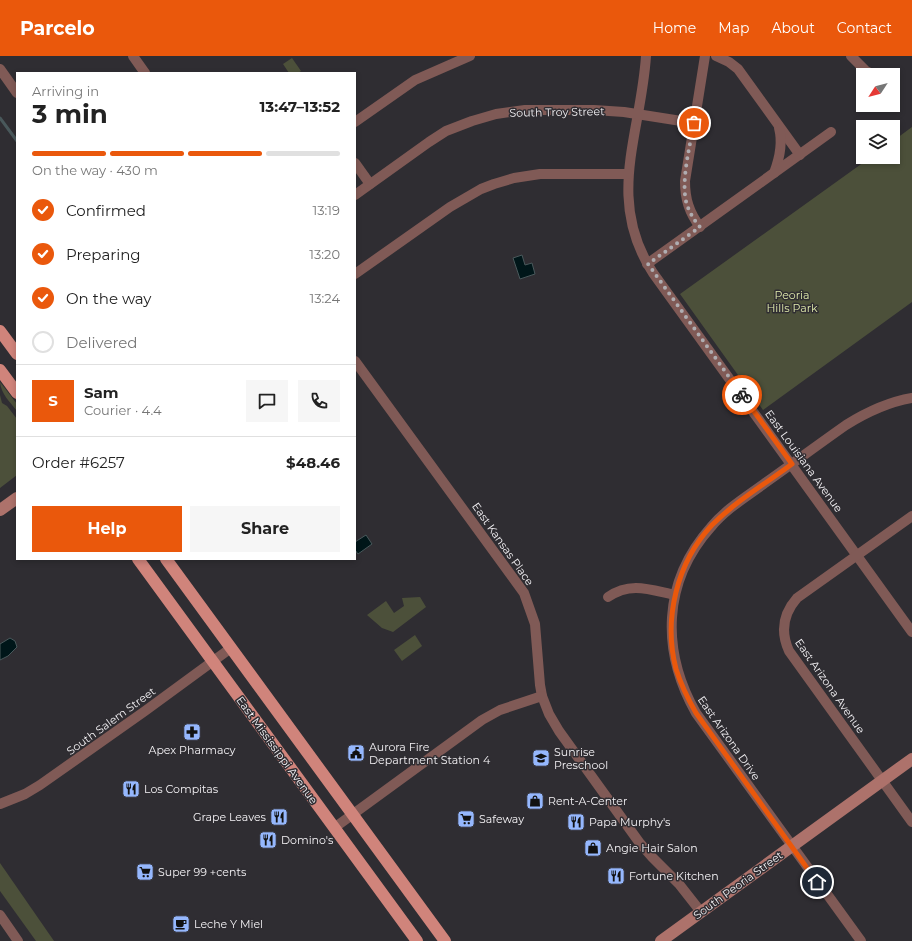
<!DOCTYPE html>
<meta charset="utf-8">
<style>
body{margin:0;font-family:Montserrat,sans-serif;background:#f6f6f6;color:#222;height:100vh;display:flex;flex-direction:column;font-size:15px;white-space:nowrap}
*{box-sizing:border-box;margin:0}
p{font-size:13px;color:#767676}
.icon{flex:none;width:22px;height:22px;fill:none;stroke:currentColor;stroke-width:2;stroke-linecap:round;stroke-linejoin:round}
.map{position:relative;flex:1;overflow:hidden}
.drawer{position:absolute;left:16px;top:16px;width:340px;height:488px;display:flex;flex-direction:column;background:#fff;border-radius:0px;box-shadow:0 2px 6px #0003}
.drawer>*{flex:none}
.needle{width:26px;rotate:234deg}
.buttons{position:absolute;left:856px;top:12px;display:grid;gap:8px}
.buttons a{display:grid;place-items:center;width:44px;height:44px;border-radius:0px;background:#fff;box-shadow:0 2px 6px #0003;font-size:20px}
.pin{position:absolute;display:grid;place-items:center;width:34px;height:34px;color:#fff;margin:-17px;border:2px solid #fff;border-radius:50%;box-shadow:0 1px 4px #0007}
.courier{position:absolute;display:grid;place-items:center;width:40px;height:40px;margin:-20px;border:3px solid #ea580c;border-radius:50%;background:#fff;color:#222;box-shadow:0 1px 5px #0007}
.overview em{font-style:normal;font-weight:700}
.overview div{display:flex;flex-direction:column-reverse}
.overview{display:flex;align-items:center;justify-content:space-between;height:68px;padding:0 16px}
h1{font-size:26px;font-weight:700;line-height:30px}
.bar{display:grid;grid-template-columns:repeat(4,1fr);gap:6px 4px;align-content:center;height:48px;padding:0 16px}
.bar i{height:5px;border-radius:3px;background:#e0e0e0}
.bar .selected{background:#ea580c}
.bar p{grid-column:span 4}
.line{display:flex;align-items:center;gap:10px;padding:0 16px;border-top:1px solid #e0e0e0}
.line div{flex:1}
.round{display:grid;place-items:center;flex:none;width:42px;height:42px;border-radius:0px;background:#f6f6f6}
ol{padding:0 16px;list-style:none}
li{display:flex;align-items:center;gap:12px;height:44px}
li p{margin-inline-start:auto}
li .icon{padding:4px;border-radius:50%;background:#ea580c;color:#fff;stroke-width:4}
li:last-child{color:#767676}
li i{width:22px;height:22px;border:2px solid #e0e0e0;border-radius:50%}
.action{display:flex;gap:8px;margin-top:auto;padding:8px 16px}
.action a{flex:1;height:46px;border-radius:0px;background:#ea580c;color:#fff;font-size:16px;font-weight:700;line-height:46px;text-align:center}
.action a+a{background:#f6f6f6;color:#222}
header{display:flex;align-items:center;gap:24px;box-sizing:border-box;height:56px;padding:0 20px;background:#ea580c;color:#fff}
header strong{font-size:19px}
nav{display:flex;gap:22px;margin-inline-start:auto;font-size:14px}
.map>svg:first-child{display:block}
.green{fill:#4c503a}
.water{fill:#001619;stroke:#49585b}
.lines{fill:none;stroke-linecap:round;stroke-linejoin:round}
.stream{stroke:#49585b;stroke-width:3}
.street{stroke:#805a56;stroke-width:10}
.secondary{stroke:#ad726b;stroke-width:12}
.primary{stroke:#d0847b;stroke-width:12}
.done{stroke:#afadb1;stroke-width:4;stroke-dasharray:0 7.2}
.route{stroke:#ea580c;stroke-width:5}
.labels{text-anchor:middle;stroke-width:3;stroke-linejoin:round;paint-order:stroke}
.street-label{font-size:11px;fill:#f4f2f5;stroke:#2f2d32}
.park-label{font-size:11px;fill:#e1ebac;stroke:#2f2d32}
.poi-label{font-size:11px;fill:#f4f2f5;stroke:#2f2d32;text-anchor:start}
</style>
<header>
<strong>Parcelo</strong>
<nav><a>Home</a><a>Map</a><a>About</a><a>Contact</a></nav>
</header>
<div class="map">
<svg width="912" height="885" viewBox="0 0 912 885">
<rect width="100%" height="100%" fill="#2f2d32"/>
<g class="green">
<polygon points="292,2 301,15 298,17 289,17 283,8"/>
<polygon points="912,71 912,246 763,354 680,238 871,101 893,101 893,85"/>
<path d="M0,326L17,348V355C10,346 1,338 0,326Z"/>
<polygon points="0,339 2,347 7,350 17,363 17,419 0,432"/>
<polygon points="420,541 426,551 393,576 382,572 367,559 386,545 394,557 404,550 402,542"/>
<polygon points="415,579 422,590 402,605 394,594"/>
<polygon points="0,807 54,885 36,885 0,835"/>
</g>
<g class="water">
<polygon points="522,199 525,209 532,207 535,218 520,223 513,202"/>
<polygon points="366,479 372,488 358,498 355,494 355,486"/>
<polygon points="10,582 15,585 17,591 8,600 0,604 0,588"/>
</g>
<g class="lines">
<polyline class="stream" points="0,62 17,85"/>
<g class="street">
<polyline points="133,0 145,17"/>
<path d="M646,0C641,78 605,143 653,217L912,576"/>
<polyline points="716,0 729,6 738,13 800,99"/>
<polyline points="851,0 866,15 874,19"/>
<polyline points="0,13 17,37"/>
<polyline points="355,66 415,24 470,0"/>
<polyline points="355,107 370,128"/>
<path d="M774,117C779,104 783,87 779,72"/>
<polyline points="355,139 429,86 446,75 472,65 496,58 525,54 594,54 624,56 694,67"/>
<path d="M700,171C689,156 685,143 685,125L705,0"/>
<polyline points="647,208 831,76"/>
<polyline points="355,218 450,151 481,133 494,128 514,122 540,118 628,118"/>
<polyline points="355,305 524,537 535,568 540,629 542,640 549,658 559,675 639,786 652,801 679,828 701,856"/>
<path d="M912,460L797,542C783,558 780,575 789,595L912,766"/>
<path d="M608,541C631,525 651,534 675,539"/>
<polyline points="0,748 25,738 40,729 145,655 231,592"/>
<polyline points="334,772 482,664 500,654 542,640"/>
<polyline points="0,859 18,885"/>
<path d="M861,885L696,657C661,595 662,526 711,471C726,453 746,441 765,427C792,408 819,388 846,369C867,356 888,346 912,342"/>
</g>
<g class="secondary">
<polyline points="0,454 17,442"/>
<polyline points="661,885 912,703"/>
</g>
<g class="primary">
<polyline points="0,275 17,298"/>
<polyline points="0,314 17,337"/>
<polyline points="138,503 417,885"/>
<polyline points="166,503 445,885"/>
</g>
</g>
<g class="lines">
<path class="done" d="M694,67C690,90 680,127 687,149C690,157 694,164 700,171L648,208L742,339"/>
<path class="route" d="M742,339L792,408C765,428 736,445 712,469C677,506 663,563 676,613C681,629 688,643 696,657L817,826"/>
</g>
<defs>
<symbol id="pharmacy-square" viewBox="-11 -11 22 22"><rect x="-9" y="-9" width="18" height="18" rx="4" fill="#95b7fd" stroke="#2f2d32"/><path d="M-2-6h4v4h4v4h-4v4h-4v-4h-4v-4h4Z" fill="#111"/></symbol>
<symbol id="civic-square" viewBox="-11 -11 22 22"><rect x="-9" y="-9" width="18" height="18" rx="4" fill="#95b7fd" stroke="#2f2d32"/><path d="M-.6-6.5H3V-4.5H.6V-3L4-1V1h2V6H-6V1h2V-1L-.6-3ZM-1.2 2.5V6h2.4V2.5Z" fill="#111"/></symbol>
<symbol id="school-square" viewBox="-11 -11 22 22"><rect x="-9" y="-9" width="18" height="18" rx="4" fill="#95b7fd" stroke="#2f2d32"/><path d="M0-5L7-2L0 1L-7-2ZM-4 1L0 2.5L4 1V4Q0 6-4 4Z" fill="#111"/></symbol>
<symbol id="restaurant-square" viewBox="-11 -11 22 22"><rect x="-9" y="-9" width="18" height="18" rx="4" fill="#95b7fd" stroke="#2f2d32"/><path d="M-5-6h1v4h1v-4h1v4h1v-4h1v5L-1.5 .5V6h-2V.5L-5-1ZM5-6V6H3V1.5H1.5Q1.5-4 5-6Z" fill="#111"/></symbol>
<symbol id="shop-square" viewBox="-11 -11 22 22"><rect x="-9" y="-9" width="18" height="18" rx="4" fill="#95b7fd" stroke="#2f2d32"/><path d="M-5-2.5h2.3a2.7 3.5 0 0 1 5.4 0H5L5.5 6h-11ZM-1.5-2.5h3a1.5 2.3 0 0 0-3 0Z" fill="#111"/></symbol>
<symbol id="supermarket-square" viewBox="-11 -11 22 22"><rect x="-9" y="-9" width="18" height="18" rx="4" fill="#95b7fd" stroke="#2f2d32"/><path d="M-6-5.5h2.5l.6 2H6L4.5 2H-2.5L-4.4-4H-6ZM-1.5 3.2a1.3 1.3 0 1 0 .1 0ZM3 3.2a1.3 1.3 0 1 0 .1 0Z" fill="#111"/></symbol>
<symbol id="cafe-square" viewBox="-11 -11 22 22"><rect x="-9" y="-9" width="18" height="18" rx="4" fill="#95b7fd" stroke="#2f2d32"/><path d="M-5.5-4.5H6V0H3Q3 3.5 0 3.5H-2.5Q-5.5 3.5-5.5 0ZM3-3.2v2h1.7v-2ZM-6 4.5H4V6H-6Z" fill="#111"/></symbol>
</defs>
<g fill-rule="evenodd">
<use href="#pharmacy-square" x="182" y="666" width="20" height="20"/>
<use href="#civic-square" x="346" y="687" width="20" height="20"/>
<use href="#school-square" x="531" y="692" width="20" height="20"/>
<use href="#restaurant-square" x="121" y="723" width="20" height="20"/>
<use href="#shop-square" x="525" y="735" width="20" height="20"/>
<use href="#restaurant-square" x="269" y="751" width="20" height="20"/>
<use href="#supermarket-square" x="456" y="753" width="20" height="20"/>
<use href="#restaurant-square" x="566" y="756" width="20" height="20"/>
<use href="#restaurant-square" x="258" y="774" width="20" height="20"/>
<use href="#shop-square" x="583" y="782" width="20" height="20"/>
<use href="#supermarket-square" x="135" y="806" width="20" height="20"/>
<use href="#restaurant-square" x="606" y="810" width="20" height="20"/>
<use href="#cafe-square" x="171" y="858" width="20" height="20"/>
</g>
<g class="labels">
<g class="street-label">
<text transform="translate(557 56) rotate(-1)" y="4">South Troy Street</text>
<text transform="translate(804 405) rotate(54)" y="4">East Louisiana Avenue</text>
<text transform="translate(503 488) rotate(55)" y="4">East Kansas Place</text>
<text transform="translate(830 630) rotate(55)" y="4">East Arizona Avenue</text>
<text transform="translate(111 665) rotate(-36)" y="4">South Salem Street</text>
<text transform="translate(729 682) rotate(55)" y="4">East Arizona Drive</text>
<text transform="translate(277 694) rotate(54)" y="4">East Mississippi Avenue</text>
<text transform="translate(738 829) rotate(-36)" y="4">South Peoria Street</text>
</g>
<g class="park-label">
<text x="792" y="243">Peoria<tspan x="792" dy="13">Hills Park</tspan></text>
</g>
<g class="poi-label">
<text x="369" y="695">Aurora Fire<tspan x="369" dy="13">Department Station 4</tspan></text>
<text x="192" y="698" text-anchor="middle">Apex Pharmacy</text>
<text x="554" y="700">Sunrise<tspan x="554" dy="13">Preschool</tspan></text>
<text x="144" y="737">Los Compitas</text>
<text x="548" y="749">Rent-A-Center</text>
<text x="266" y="765" text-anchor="end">Grape Leaves</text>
<text x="479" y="767">Safeway</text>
<text x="589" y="770">Papa Murphy's</text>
<text x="281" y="788">Domino's</text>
<text x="606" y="796">Angie Hair Salon</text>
<text x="158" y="820">Super 99 +cents</text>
<text x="629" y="824">Fortune Kitchen</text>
<text x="194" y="872">Leche Y Miel</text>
</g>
</g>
</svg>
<div class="buttons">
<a><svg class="needle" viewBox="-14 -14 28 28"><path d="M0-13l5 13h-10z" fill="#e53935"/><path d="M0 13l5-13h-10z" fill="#767676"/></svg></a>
<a><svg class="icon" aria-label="layers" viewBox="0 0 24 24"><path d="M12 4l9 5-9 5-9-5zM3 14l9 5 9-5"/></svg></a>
</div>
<div class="pin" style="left:694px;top:67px;background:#ea580c"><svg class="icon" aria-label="bag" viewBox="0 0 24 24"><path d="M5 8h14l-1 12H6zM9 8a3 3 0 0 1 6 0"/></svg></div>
<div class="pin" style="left:817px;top:826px;background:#1f2937"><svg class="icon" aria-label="home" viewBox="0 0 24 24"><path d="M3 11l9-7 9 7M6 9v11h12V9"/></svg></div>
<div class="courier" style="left:742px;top:339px"><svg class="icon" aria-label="bike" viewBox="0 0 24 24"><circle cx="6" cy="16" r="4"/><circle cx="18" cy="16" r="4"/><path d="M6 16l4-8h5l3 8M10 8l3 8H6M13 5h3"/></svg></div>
<section class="drawer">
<div class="overview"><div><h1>3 min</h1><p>Arriving in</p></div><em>13:47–13:52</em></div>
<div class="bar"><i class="selected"></i><i class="selected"></i><i class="selected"></i><i></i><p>On the way · 430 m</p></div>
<ol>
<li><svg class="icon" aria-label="check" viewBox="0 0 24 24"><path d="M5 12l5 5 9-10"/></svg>Confirmed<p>13:19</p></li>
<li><svg class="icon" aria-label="check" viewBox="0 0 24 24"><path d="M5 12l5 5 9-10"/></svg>Preparing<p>13:20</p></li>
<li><svg class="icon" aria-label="check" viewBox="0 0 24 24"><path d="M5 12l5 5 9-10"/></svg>On the way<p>13:24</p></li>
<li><i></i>Delivered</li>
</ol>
<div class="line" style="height:72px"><b class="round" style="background:#ea580c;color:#fff">S</b><div><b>Sam</b><p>Courier · 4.4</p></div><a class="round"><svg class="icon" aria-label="chat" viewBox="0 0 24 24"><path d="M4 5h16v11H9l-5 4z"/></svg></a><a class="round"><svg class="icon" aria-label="phone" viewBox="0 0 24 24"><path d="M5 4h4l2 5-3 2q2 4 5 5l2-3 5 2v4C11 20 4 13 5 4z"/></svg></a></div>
<div class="line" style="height:52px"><div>Order #6257</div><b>$48.46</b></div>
<div class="action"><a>Help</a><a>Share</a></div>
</section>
</div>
